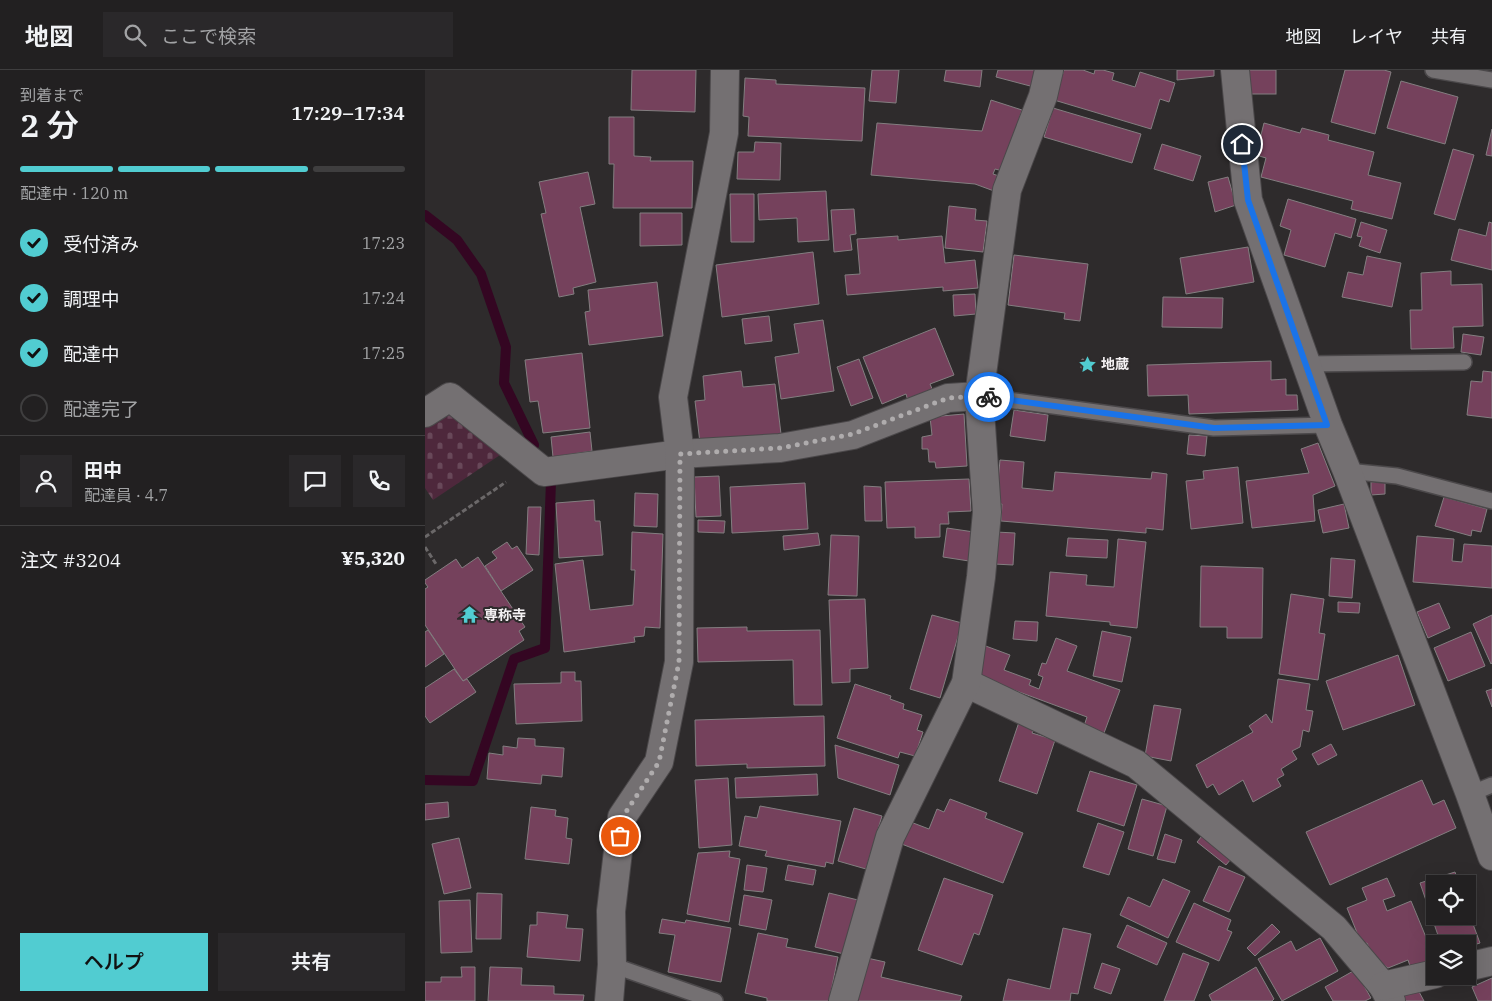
<!DOCTYPE html>
<html lang="ja">
<meta charset="utf-8">
<style>
body{margin:0;font-family:"IBM Plex Serif","Noto Sans JP",serif;background:#2a282a;color:#f1f3f6;height:100vh;display:flex;flex-direction:column;font-size:19px;white-space:nowrap}
*{box-sizing:border-box;margin:0}
p{font-size:16px;color:#a2a3a5}
.icon{flex:none;width:28px;height:28px;fill:none;stroke:currentColor;stroke-width:2;stroke-linecap:round;stroke-linejoin:round}
.map{position:relative;flex:1;overflow:hidden}
.side{display:flex;flex-direction:column;background:#222021;width:425px}
.side>*{flex:none}
.tools{position:absolute;left:1001px;top:805px;display:grid;gap:10px}
.tools a{display:grid;place-items:center;width:50px;height:50px;border-radius:0px;background:#222021;box-shadow:0 5px 20px #0002,0 0 0 1px #3f3e3f;font-size:25px}
.pin{position:absolute;display:grid;place-items:center;width:42px;height:42px;color:#fff;margin:-21px;border:2px solid #fff;border-radius:50%;box-shadow:0 1px 5px #0007}
.courier{position:absolute;display:grid;place-items:center;width:50px;height:50px;margin:-25px;border:4px solid #1a73e8;border-radius:50%;background:#fff;color:#222;box-shadow:0 1px 6px #0007}
.overview em{font-style:normal;font-weight:600}
.overview div{display:flex;flex-direction:column-reverse}
.overview{display:flex;align-items:center;justify-content:space-between;height:85px;padding:0 20px}
h1{font-size:32px;font-weight:600;line-height:38px}
.bar{display:grid;grid-template-columns:repeat(4,1fr);gap:8px 5px;align-content:center;height:60px;padding:0 20px}
.bar i{height:6px;border-radius:4px;background:#3f3e3f}
.bar .selected{background:#51ccd1}
.bar p{grid-column:span 4}
.line{display:flex;align-items:center;gap:12px;padding:0 20px;border-top:1px solid #3f3e3f}
.line div{flex:1}
.round{display:grid;place-items:center;flex:none;width:52px;height:52px;border-radius:0px;background:#2a282a}
ol{padding:0 20px;list-style:none}
li{display:flex;align-items:center;gap:15px;height:55px}
li p{margin-inline-start:auto}
li .icon{padding:5px;border-radius:50%;background:#51ccd1;color:#111;stroke-width:4}
li:last-child{color:#a2a3a5}
li i{width:28px;height:28px;border:2px solid #3f3e3f;border-radius:50%}
.action{display:flex;gap:10px;margin-top:auto;padding:10px 20px}
.action a{flex:1;height:58px;border-radius:0px;background:#51ccd1;color:#111;font-size:20px;font-weight:600;line-height:58px;text-align:center}
.action a+a{background:#2a282a;color:#f1f3f6}
header{display:flex;align-items:center;gap:30px;box-sizing:border-box;height:70px;padding:0 25px;background:#222021;border-bottom:1px solid #3f3e3f}
header strong{font-size:24px}
nav{display:flex;gap:28px;margin-inline-start:auto;font-size:18px}
.search{width:350px;height:45px;background:#2a282a;display:flex;align-items:center;gap:12px;box-sizing:border-box;padding:0 18px;border-radius:0px;color:#a2a3a5;font-size:19px}
main{display:flex;flex:1;min-height:0}
.map>svg:first-child{display:block}
.cemetery{fill:url(#cemetery-stones)}
.lines{fill:none;stroke-linecap:round;stroke-linejoin:round}
.stream{stroke:#340622;stroke-width:10}
.building{fill:#75415c;stroke:#837e80}
.lane-casing{stroke:#4b484a;stroke-width:18}
.street-casing{stroke:#4b484a;stroke-width:30}
.path{stroke:#6b6869;stroke-width:3;stroke-dasharray:5 2.5;stroke-linecap:butt}
.lane{stroke:#747072;stroke-width:15}
.street{stroke:#747072;stroke-width:28}
.done{stroke:#afacad;stroke-width:5;stroke-dasharray:0 9}
.route{stroke:#1a73e8;stroke-width:6}
.labels{text-anchor:middle;stroke-width:4;stroke-linejoin:round;paint-order:stroke}
.poi-label{font-size:14px;font-weight:bold;fill:#f4f1f3;stroke:#2e2b2c;text-anchor:start}
</style>
<header>
<strong>地図</strong>
<div class="search"><svg class="icon" aria-label="search" viewBox="0 0 24 24"><circle cx="10" cy="10" r="6"/><path d="M15 15l6 6"/></svg>ここで検索</div>
<nav><a>地図</a><a>レイヤ</a><a>共有</a></nav>
</header>
<main>
<section class="side">
<div class="overview"><div><h1>2 分</h1><p>到着まで</p></div><em>17:29–17:34</em></div>
<div class="bar"><i class="selected"></i><i class="selected"></i><i class="selected"></i><i></i><p>配達中 · 120 m</p></div>
<ol>
<li><svg class="icon" aria-label="check" viewBox="0 0 24 24"><path d="M5 12l5 5 9-10"/></svg>受付済み<p>17:23</p></li>
<li><svg class="icon" aria-label="check" viewBox="0 0 24 24"><path d="M5 12l5 5 9-10"/></svg>調理中<p>17:24</p></li>
<li><svg class="icon" aria-label="check" viewBox="0 0 24 24"><path d="M5 12l5 5 9-10"/></svg>配達中<p>17:25</p></li>
<li><i></i>配達完了</li>
</ol>
<div class="line" style="height:90px"><a class="round"><svg class="icon" aria-label="person" viewBox="0 0 24 24"><circle cx="12" cy="8" r="4"/><path d="M4 21q1-7 8-7t8 7"/></svg></a><div><b>田中</b><p>配達員 · 4.7</p></div><a class="round"><svg class="icon" aria-label="chat" viewBox="0 0 24 24"><path d="M4 5h16v11H9l-5 4z"/></svg></a><a class="round"><svg class="icon" aria-label="phone" viewBox="0 0 24 24"><path d="M5 4h4l2 5-3 2q2 4 5 5l2-3 5 2v4C11 20 4 13 5 4z"/></svg></a></div>
<div class="line" style="height:65px"><div>注文 #3204</div><b>¥5,320</b></div>
<div class="action"><a>ヘルプ</a><a>共有</a></div>
</section>
<div class="map">
<svg width="1067" height="931" viewBox="0 0 1067 931">
<defs>
<pattern id="cemetery-stones" width="16" height="16" patternUnits="userSpaceOnUse" patternTransform="scale(1.25)"><rect width="16" height="16" fill="#4e283c"/><path d="M2 7V4a2 2 0 0 1 4 0v3zM10 15v-3a2 2 0 0 1 4 0v3z" fill="#684859"/></pattern>
</defs>
<rect width="100%" height="100%" fill="#2e2b2c"/>
<polygon class="cemetery" points="25,337 81,381 8,430 0,418 0,354"/>
<g class="lines">
<g class="stream">
<polyline points="0,145 32,170 56,204 81,277 79,313 109,375"/>
<polyline points="0,710 48,711 89,589 120,578 126,411"/>
</g>
</g>
<g class="building">
<polygon points="207,0 271,0 270,42 206,40"/>
<polygon points="447,0 474,0 471,33 444,31"/>
<polygon points="521,0 557,0 555,17 519,11"/>
<polygon points="573,0 613,0 609,17 571,7"/>
<polygon points="639,0 658,0 669,4 670,0 678,0 689,3 687,10 710,17 715,2 750,13 744,32 735,29 726,59 629,30"/>
<polygon points="752,0 789,0 789,6 752,10"/>
<rect x="824" y="0" width="27" height="24"/>
<polygon points="920,0 959,0 966,2 950,64 906,52"/>
<polygon points="320,8 351,10 351,14 440,18 437,71 323,66 324,47 318,46"/>
<polygon points="976,11 1033,27 1020,74 962,58"/>
<polygon points="566,30 597,40 578,101 570,99 568,104 574,106 569,121 550,114 446,105 452,53 557,61"/>
<polygon points="628,38 716,64 707,93 619,67"/>
<polygon points="184,47 209,47 209,86 226,87 225,91 268,91 267,138 188,138 189,94 184,94"/>
<polygon points="839,53 875,63 877,58 904,65 903,70 949,82 943,105 976,113 967,149 926,139 928,131 836,107 841,88 831,85"/>
<polygon points="1067,59 1067,86 1061,85"/>
<polygon points="330,72 356,73 355,110 312,109 313,82 329,82"/>
<polygon points="737,74 776,86 768,111 729,99"/>
<polygon points="1028,79 1049,85 1030,150 1009,144"/>
<polygon points="163,102 170,134 155,137 171,212 148,218 149,224 134,227 116,144 121,143 114,112"/>
<polygon points="803,107 811,135 790,142 783,112"/>
<polygon points="401,121 404,170 373,172 372,148 334,150 333,124"/>
<polygon points="305,124 329,124 329,172 306,172"/>
<polygon points="863,129 931,149 926,168 910,163 900,197 859,185 866,160 855,156"/>
<polygon points="524,136 551,139 550,150 562,151 558,182 520,178"/>
<polygon points="429,139 431,164 425,165 427,180 409,182 406,140"/>
<polygon points="215,143 257,143 257,175 215,176"/>
<polygon points="936,152 962,160 955,183 934,176 937,167 932,166"/>
<polygon points="1064,152 1067,153 1067,200 1026,190 1034,159 1061,166"/>
<polygon points="473,166 473,170 517,166 520,193 550,190 553,218 518,221 518,217 422,225 420,205 435,204 432,169"/>
<polygon points="823,177 829,212 761,224 755,188"/>
<polygon points="388,182 394,234 297,247 291,195"/>
<polygon points="589,185 663,194 655,251 639,249 640,243 583,235"/>
<polygon points="942,186 976,193 967,237 917,227 923,202 938,205"/>
<polygon points="1026,201 1026,215 1057,214 1058,256 1028,257 1029,278 986,279 985,240 997,240 996,203"/>
<polygon points="232,212 238,266 164,275 160,242 165,241 163,220"/>
<polygon points="550,224 551,244 529,246 528,225"/>
<polygon points="738,227 798,228 797,258 737,257"/>
<polygon points="344,246 347,271 320,274 317,249"/>
<polygon points="398,250 409,321 356,329 350,287 374,283 369,254"/>
<polygon points="510,258 529,305 505,314 508,321 483,331 481,324 457,334 438,287"/>
<polygon points="1038,264 1059,267 1056,285 1036,282"/>
<polygon points="157,283 165,358 118,363 113,331 105,332 100,290"/>
<polygon points="434,289 448,328 426,336 412,297"/>
<polygon points="657,289 668,291 667,300 656,298"/>
<polygon points="846,291 846,310 861,309 861,325 872,325 873,340 764,344 763,325 723,326 722,295"/>
<polygon points="316,301 318,317 350,314 356,364 275,373 270,331 280,330 278,306"/>
<polygon points="1058,301 1067,302 1067,348 1042,345 1046,311 1057,312"/>
<polygon points="589,340 623,345 620,371 585,366"/>
<polygon points="539,344 542,396 511,398 510,392 504,392 503,379 497,379 497,367 507,365 505,347"/>
<polygon points="165,362 167,381 128,387 126,367"/>
<polygon points="764,365 782,366 780,386 762,384"/>
<polygon points="893,373 910,416 888,425 890,451 827,458 821,411 884,403 876,379"/>
<polygon points="575,390 599,392 597,418 628,421 630,402 726,409 727,402 742,404 738,460 721,458 721,463 576,451 577,434 571,434"/>
<polygon points="813,397 818,453 766,459 761,411 779,409 778,401"/>
<polygon points="294,406 296,446 271,447 269,407"/>
<polygon points="544,409 546,441 523,442 524,454 515,454 515,467 490,468 490,457 462,458 460,412"/>
<polygon points="946,412 960,412 960,424 946,425"/>
<polygon points="380,413 383,459 307,463 305,417"/>
<polygon points="439,416 456,417 457,451 440,451"/>
<polygon points="210,423 233,424 232,457 209,456"/>
<polygon points="1019,427 1062,439 1056,462 1047,460 1046,466 1010,456"/>
<polygon points="169,430 170,451 175,451 178,485 134,488 131,433"/>
<polygon points="919,434 924,458 898,463 893,440"/>
<polygon points="103,437 116,437 114,485 101,484"/>
<polygon points="273,450 300,451 299,463 273,462"/>
<polygon points="522,458 549,462 544,491 518,487"/>
<polygon points="207,462 238,464 235,558 220,557 219,566 209,567 210,572 139,582 130,494 158,490 165,540 208,535 210,500 206,500"/>
<polygon points="571,462 590,463 588,495 569,494"/>
<polygon points="393,463 395,475 359,480 358,466"/>
<polygon points="406,465 434,466 432,526 403,525"/>
<polygon points="992,466 1029,469 1027,491 1037,492 1039,474 1067,476 1067,518 988,512"/>
<polygon points="643,468 683,470 682,488 641,486"/>
<polygon points="693,469 721,472 712,558 685,555 685,552 621,546 625,502 662,505 661,515 689,517"/>
<polygon points="82,472 87,479 92,476 108,500 76,521 60,496 72,488 67,482"/>
<polygon points="53,487 100,557 94,561 99,570 38,611 0,555 0,519 3,517 0,513 0,510 31,489 37,498"/>
<polygon points="906,488 930,490 927,528 904,526"/>
<polygon points="776,496 838,498 837,568 802,568 802,557 775,557"/>
<polygon points="866,524 899,529 894,563 900,564 893,610 854,604"/>
<polygon points="440,529 443,598 425,599 425,612 407,613 404,530"/>
<polygon points="913,532 935,533 934,543 913,542"/>
<polygon points="1014,533 1025,558 1003,568 992,542"/>
<polygon points="507,545 537,553 515,628 485,619"/>
<polygon points="1067,545 1067,593 1066,594 1048,554"/>
<polygon points="590,551 613,552 612,571 588,569"/>
<polygon points="322,557 322,561 395,560 397,635 369,635 368,590 273,592 272,558"/>
<polygon points="3,560 19,584 0,597 0,562"/>
<polygon points="677,561 706,567 697,612 668,606"/>
<polygon points="1046,562 1060,596 1023,611 1009,578"/>
<polygon points="631,568 652,576 642,601 695,620 679,663 659,656 662,647 548,605 558,575 585,585 579,600 606,610 604,615 614,619 618,607 613,605 617,593 621,594"/>
<polygon points="973,585 990,635 918,660 901,611"/>
<polygon points="29,599 38,611 42,609 51,622 5,653 0,646 0,618"/>
<polygon points="136,602 150,602 150,611 156,611 157,651 91,654 89,614 136,613"/>
<polygon points="853,609 885,614 881,640 888,641 884,662 878,660 875,677 867,681 872,689 856,699 859,705 852,709 856,716 828,732 818,710 794,725 788,714 782,718 771,695 828,662 824,656 841,644 847,653"/>
<polygon points="430,614 466,626 465,629 479,634 478,639 497,645 492,660 498,662 490,686 475,682 473,688 412,668"/>
<polygon points="1067,619 1067,637 1061,621"/>
<polygon points="729,635 756,639 746,691 720,686"/>
<polygon points="399,646 400,696 322,698 322,694 271,696 270,650"/>
<polygon points="594,652 610,657 607,663 630,670 612,724 574,711"/>
<polygon points="93,668 110,669 110,676 139,678 137,707 117,705 116,714 62,709 64,683 78,685 78,676 92,678"/>
<polygon points="906,674 912,685 893,695 887,684"/>
<polygon points="410,675 474,695 465,725 413,708"/>
<polygon points="665,701 712,715 699,756 652,741"/>
<polygon points="392,704 393,725 311,728 310,708"/>
<polygon points="303,708 307,775 274,778 270,710"/>
<polygon points="997,710 1008,735 1019,730 1031,758 905,815 881,762"/>
<polygon points="525,729 562,743 560,748 598,763 578,813 474,773 483,751 504,759 512,739 519,742"/>
<polygon points="717,729 742,736 728,786 703,779"/>
<polygon points="23,732 24,747 0,750 0,734"/>
<polygon points="335,736 416,751 408,794 401,792 400,797 340,786 342,781 314,776 320,746 332,748"/>
<polygon points="106,737 131,740 130,746 143,748 141,768 147,769 144,794 100,789"/>
<polygon points="429,738 457,746 441,799 413,791"/>
<polygon points="673,753 699,762 684,805 658,797"/>
<polygon points="740,764 757,770 750,793 732,789"/>
<polygon points="777,766 806,789 801,795 772,772"/>
<polygon points="34,768 46,818 19,824 7,774"/>
<polygon points="305,781 304,787 315,789 304,852 262,844 273,783"/>
<polygon points="322,795 342,798 338,822 319,820"/>
<polygon points="363,795 391,800 388,815 360,810"/>
<polygon points="794,796 820,807 804,842 778,831"/>
<polygon points="1030,802 1034,814 1010,814 1010,846 1042,846 1042,838 1055,873 1042,877 1042,874 1016,874 995,813"/>
<polygon points="519,808 568,825 554,865 549,863 537,895 493,880"/>
<polygon points="962,808 970,826 958,830 962,841 986,831 1010,889 986,899 983,890 963,898 948,887 942,873 937,875 922,838 942,830 937,818"/>
<polygon points="738,809 765,821 743,868 695,845 703,827 725,837"/>
<polygon points="52,823 77,824 76,869 51,869"/>
<polygon points="404,823 433,830 419,884 390,877"/>
<polygon points="319,825 347,830 341,860 314,855"/>
<polygon points="45,830 47,882 16,883 14,831"/>
<polygon points="769,833 806,850 802,860 807,862 794,891 751,872"/>
<polygon points="112,842 143,845 141,858 158,859 155,891 102,887 105,855 112,855"/>
<polygon points="237,849 260,853 261,850 306,858 296,912 243,902 250,865 234,863"/>
<polygon points="847,854 855,862 830,886 822,878"/>
<polygon points="702,855 742,873 732,895 692,877"/>
<polygon points="638,858 666,864 653,924 646,923 645,931 578,931 583,909 625,919"/>
<polygon points="333,863 363,869 361,877 413,887 404,931 342,931 342,928 320,923"/>
<polygon points="895,868 913,901 857,931 833,889 866,871 871,881"/>
<polygon points="758,883 784,893 769,931 739,931"/>
<polygon points="442,888 460,892 456,907 537,926 535,931 432,931"/>
<polygon points="677,893 695,899 686,924 669,918"/>
<polygon points="36,897 50,897 50,931 0,931 0,912 16,912 16,907 37,907"/>
<polygon points="65,897 97,898 96,915 129,916 129,924 159,925 158,931 63,931"/>
<polygon points="831,897 849,929 847,931 787,931 784,925"/>
<polygon points="930,900 946,928 940,931 908,931 900,917"/>
<polygon points="1067,908 1067,931 1053,931 1047,917"/>
<polygon points="992,918 999,931 977,931 974,927"/>
</g>
<g class="lines">
<defs>
<g id="lane">
<polyline points="1008,0 1067,10"/>
<polyline points="881,294 1039,292"/>
<polyline points="554,326 789,358 903,355"/>
<polyline points="922,401 972,406 1067,431"/>
<polyline points="1045,724 1067,715"/>
<polyline points="187,895 290,931"/>
</g>
<g id="street">
<polyline points="810,0 823,130 903,355 922,401 1045,724 1067,786"/>
<polyline points="0,343 25,327 119,402 255,384 355,378 428,365 523,328 554,326 582,120 618,26 624,0"/>
<polyline points="541,613 711,694 909,858 958,916 966,931"/>
<polyline points="1042,897 1067,891"/>
<polyline points="958,916 1010,904"/>
<polyline points="184,931 187,895 186,841 197,747 234,692 254,592 255,384 248,327 299,63 300,0"/>
<polyline points="418,931 465,767 541,613 556,507 562,442 554,326"/>
</g>
</defs>
<use href="#lane" class="lane-casing"/>
<use href="#street" class="street-casing"/>
<g class="path">
<polyline points="0,467 81,412"/>
<polyline points="0,477 11,494"/>
</g>
<use href="#lane" class="lane"/>
<use href="#street" class="street"/>
</g>
<g class="lines">
<polyline class="done" points="195,766 197,748 234,692 254,592 255,384 355,378 428,364 523,328 554,326 564,327"/>
<polyline class="route" points="564,327 789,358 902,355 823,130 817,74"/>
</g>
<defs>
<symbol id="sight-bare" viewBox="-9 -9 18 18"><path d="M0-6L1.8-2.2L6-1.7L2.9 1.2L3.7 5.4L0 3.3L-3.7 5.4L-2.9 1.2L-6-1.7L-1.8-2.2Z" fill="#51ccd1" stroke="#2e2b2c" stroke-width="2.5" paint-order="stroke"/></symbol>
<symbol id="temple-bare" viewBox="-9 -9 18 18"><path d="M0-6L5-2H3V0L6.5 2.5H4V6H1.5V3h-3V6H-4V2.5H-6.5L-3 0V-2H-5Z" fill="#51ccd1" stroke="#2e2b2c" stroke-width="2.5" paint-order="stroke"/></symbol>
</defs>
<g fill-rule="evenodd">
<use href="#sight-bare" x="650" y="282" width="25" height="25"/>
<use href="#temple-bare" x="32" y="532" width="25" height="25"/>
</g>
<g class="labels">
<g class="poi-label">
<text x="676" y="299">地蔵</text>
<text x="59" y="550">専称寺</text>
</g>
</g>
</svg>
<div class="tools">
<a><svg class="icon" aria-label="locate" viewBox="0 0 24 24"><circle cx="12" cy="12" r="6"/><path d="M12 2v4M12 18v4M2 12h4M18 12h4"/></svg></a>
<a><svg class="icon" aria-label="layers" viewBox="0 0 24 24"><path d="M12 4l9 5-9 5-9-5zM3 14l9 5 9-5"/></svg></a>
</div>
<div class="pin" style="left:195px;top:766px;background:#ea580c"><svg class="icon" aria-label="bag" viewBox="0 0 24 24"><path d="M5 8h14l-1 12H6zM9 8a3 3 0 0 1 6 0"/></svg></div>
<div class="pin" style="left:817px;top:74px;background:#1f2937"><svg class="icon" aria-label="home" viewBox="0 0 24 24"><path d="M3 11l9-7 9 7M6 9v11h12V9"/></svg></div>
<div class="courier" style="left:564px;top:327px"><svg class="icon" aria-label="bike" viewBox="0 0 24 24"><circle cx="6" cy="16" r="4"/><circle cx="18" cy="16" r="4"/><path d="M6 16l4-8h5l3 8M10 8l3 8H6M13 5h3"/></svg></div>
</div>
</main>
